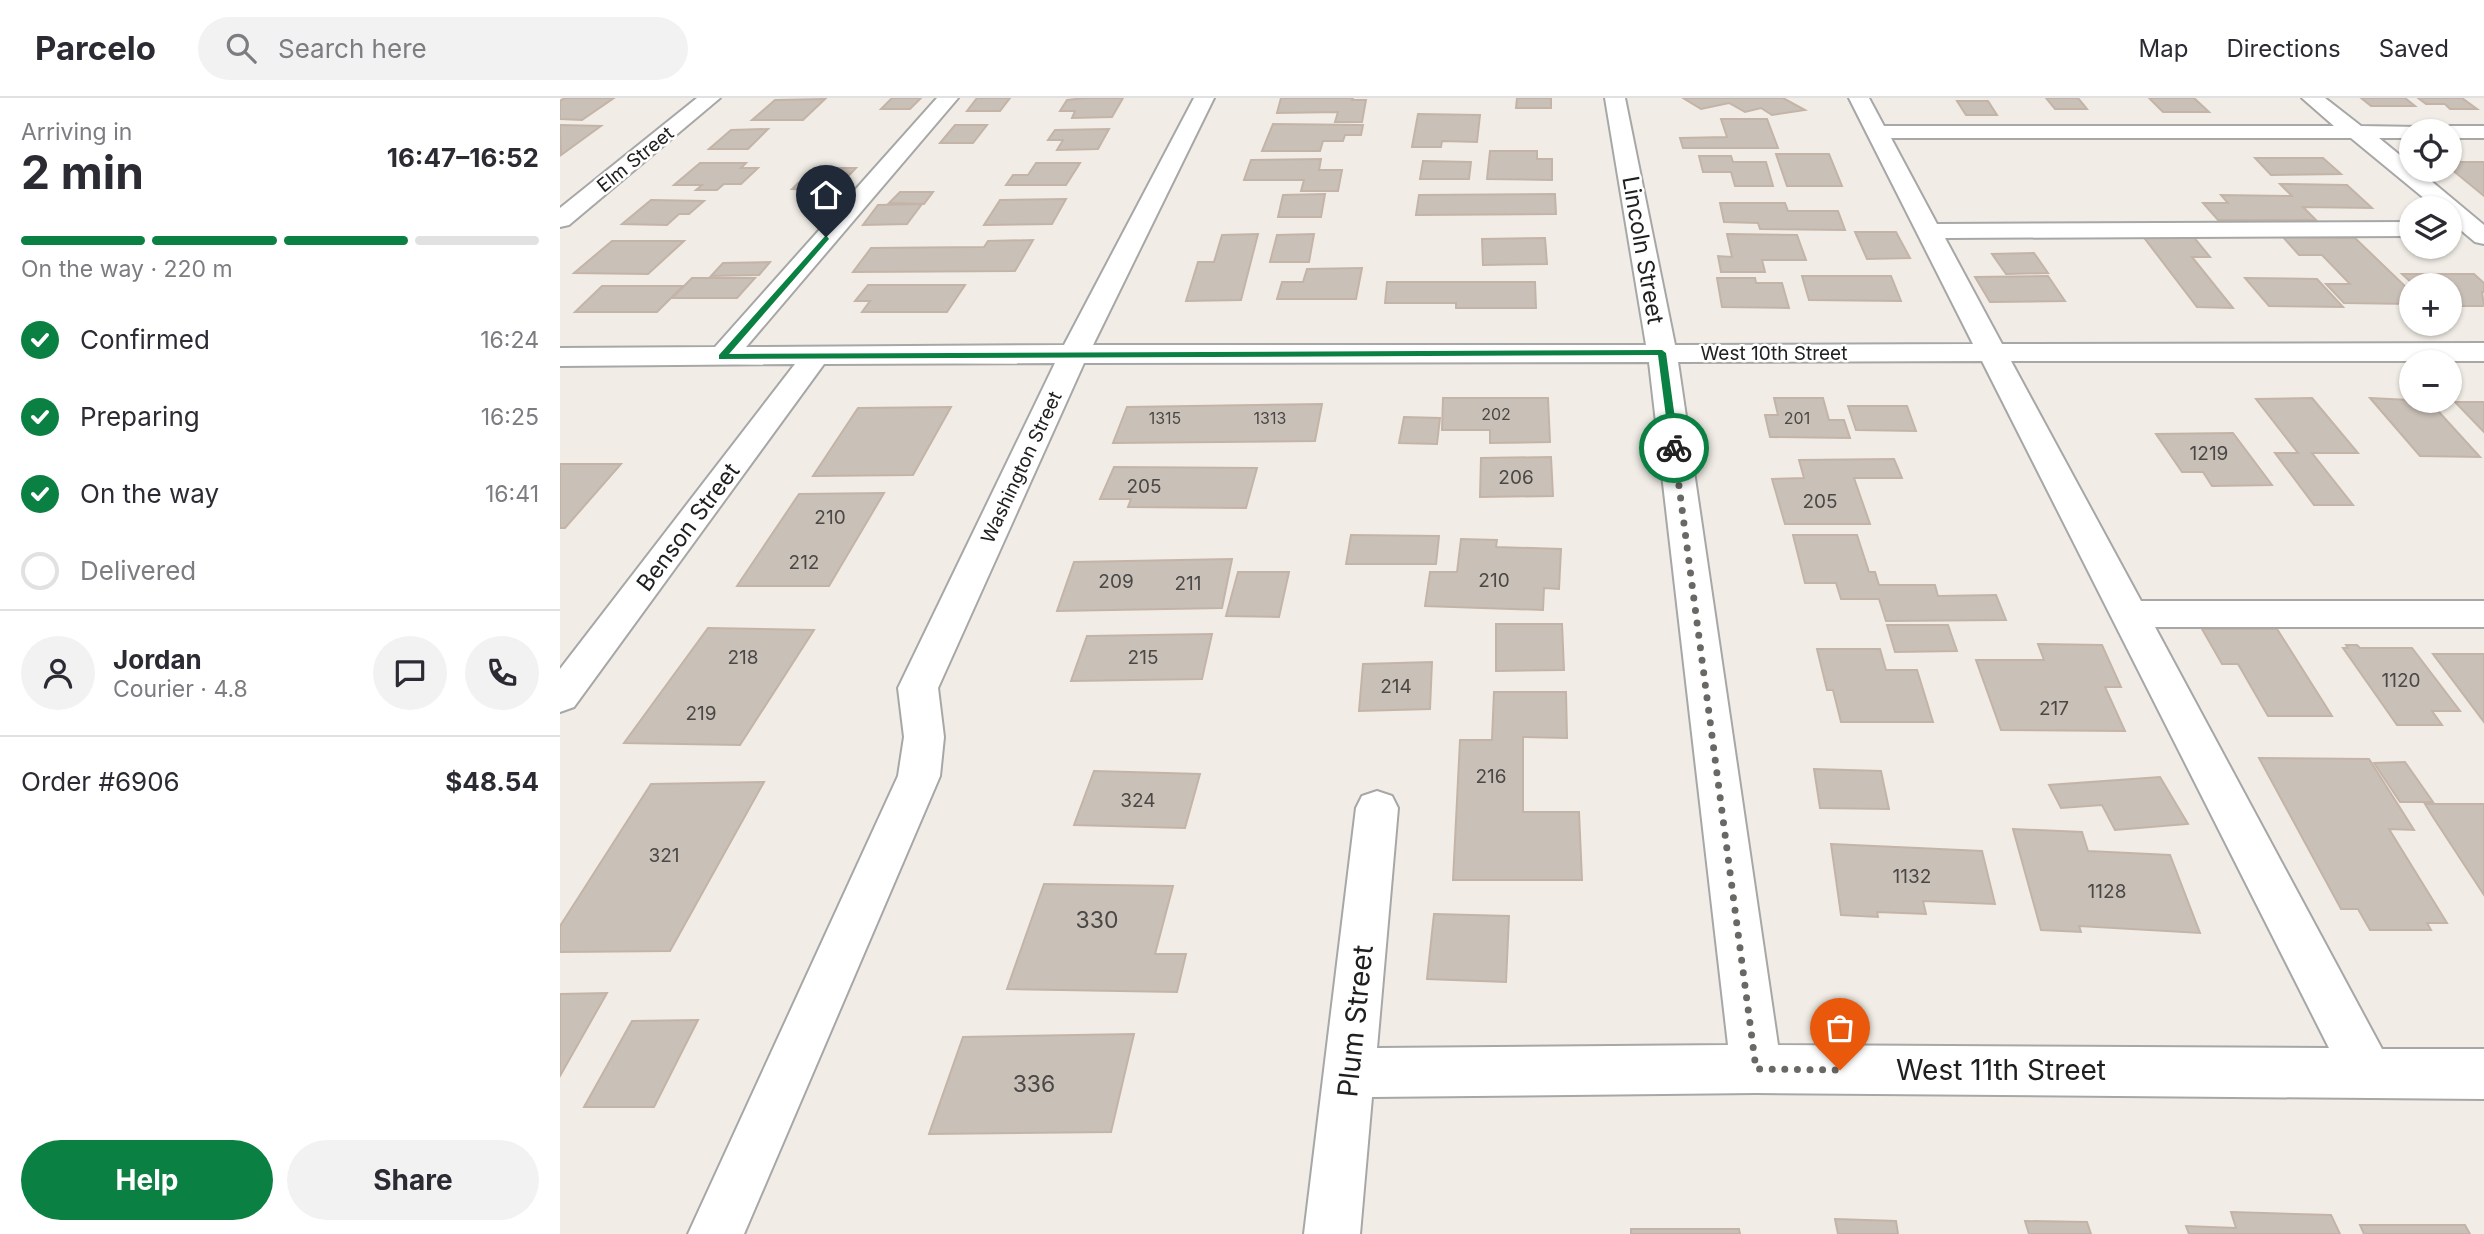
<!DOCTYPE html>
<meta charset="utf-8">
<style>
body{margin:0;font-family:Inter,sans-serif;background:#f2f2f3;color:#2b2b33;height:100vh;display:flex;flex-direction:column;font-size:26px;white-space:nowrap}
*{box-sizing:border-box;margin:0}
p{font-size:23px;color:#7c7c81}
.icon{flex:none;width:38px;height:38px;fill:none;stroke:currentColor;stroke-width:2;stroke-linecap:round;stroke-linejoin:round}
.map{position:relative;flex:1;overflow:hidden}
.drawer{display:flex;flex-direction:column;background:#fff;width:560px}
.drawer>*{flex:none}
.fabs{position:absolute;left:1839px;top:21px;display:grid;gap:14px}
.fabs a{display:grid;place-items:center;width:63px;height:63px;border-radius:50%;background:#fff;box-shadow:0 2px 5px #0004;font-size:35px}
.pin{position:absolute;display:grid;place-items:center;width:60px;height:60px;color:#fff;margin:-72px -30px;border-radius:50% 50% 50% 0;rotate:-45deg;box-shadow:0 0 7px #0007}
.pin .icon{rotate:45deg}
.courier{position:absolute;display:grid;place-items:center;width:70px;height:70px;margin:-35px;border:5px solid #0b8043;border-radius:50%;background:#fff;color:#222;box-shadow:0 2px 9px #0007}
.head em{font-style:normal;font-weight:700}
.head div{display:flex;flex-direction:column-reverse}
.head{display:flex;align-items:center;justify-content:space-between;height:119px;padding:0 21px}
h1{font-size:46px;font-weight:700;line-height:52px}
.bar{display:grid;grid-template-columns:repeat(4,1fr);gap:10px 7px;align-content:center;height:84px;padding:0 21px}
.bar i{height:9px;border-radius:5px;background:#e1e1e2}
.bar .active{background:#0b8043}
.bar p{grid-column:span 4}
.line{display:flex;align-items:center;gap:18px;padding:0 21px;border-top:2px solid #e1e1e2}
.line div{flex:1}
.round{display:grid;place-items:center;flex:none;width:74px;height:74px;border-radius:37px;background:#f2f2f3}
ol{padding:0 21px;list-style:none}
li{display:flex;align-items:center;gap:21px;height:77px}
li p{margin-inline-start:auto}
li .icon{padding:7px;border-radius:50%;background:#0b8043;color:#fff;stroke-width:4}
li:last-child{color:#7c7c81}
li i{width:38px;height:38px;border:4px solid #e1e1e2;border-radius:50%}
.action{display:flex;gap:14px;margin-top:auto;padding:14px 21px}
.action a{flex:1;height:80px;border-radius:42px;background:#0b8043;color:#fff;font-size:28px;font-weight:700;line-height:80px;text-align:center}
.action a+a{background:#f2f2f3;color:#2b2b33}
header{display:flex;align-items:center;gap:42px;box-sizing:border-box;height:98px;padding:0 35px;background:#fff;border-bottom:2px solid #e1e1e2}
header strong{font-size:33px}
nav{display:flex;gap:38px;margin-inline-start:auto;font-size:24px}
.search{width:490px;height:63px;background:#f2f2f3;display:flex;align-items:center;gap:18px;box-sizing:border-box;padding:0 24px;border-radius:38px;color:#7c7c81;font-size:26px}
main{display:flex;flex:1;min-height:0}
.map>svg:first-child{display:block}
.building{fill:#c9c0b8;stroke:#c4b4a7;stroke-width:2}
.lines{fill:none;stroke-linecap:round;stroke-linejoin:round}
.minor-casing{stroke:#a7a7a7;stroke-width:4}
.minor{fill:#fff;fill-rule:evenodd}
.route{fill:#0b8043}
.done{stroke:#696865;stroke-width:7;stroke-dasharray:0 12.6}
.labels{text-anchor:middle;stroke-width:5;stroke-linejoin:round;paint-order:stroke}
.far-number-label{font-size:16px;fill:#4a4846}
.far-street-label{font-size:19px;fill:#202020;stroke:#fff}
.number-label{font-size:19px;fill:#4a4846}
.street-label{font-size:23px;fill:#202020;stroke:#fff}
.near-number-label{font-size:23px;fill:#4a4846}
.near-street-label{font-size:28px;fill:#202020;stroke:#fff}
</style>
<header>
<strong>Parcelo</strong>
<div class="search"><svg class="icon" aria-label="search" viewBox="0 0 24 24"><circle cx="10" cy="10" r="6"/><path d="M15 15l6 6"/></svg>Search here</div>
<nav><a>Map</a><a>Directions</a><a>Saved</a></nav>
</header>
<main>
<section class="drawer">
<div class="head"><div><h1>2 min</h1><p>Arriving in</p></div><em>16:47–16:52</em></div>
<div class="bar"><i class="active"></i><i class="active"></i><i class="active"></i><i></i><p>On the way · 220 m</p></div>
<ol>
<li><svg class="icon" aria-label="check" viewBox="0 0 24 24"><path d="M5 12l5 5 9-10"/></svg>Confirmed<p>16:24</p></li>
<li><svg class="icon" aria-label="check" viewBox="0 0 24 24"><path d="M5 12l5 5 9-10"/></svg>Preparing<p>16:25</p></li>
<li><svg class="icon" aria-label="check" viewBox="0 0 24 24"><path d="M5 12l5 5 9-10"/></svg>On the way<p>16:41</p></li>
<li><i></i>Delivered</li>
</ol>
<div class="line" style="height:126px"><a class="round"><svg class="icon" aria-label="person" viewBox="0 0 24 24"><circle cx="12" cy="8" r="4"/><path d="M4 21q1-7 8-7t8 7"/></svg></a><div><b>Jordan</b><p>Courier · 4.8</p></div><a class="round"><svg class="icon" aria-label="chat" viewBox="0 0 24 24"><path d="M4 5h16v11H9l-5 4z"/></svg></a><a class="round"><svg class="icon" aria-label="phone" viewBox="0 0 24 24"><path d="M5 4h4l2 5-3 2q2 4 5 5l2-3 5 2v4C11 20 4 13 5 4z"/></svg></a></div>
<div class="line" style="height:91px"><div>Order #6906</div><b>$48.54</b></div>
<div class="action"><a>Help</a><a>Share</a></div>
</section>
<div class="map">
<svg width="1924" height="1136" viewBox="0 0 1924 1136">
<rect width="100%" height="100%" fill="#f1ede6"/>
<g class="building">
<polygon points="5,0 54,0 22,22 0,21 0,3"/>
<polygon points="332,0 361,0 350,11 321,11"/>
<polygon points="417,0 450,0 440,13 407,13"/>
<polygon points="524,0 563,0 552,19 512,20 515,13 500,13 507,2"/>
<polygon points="721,0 793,0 792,2 806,2 802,24 775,24 778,14 717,15"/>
<polygon points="957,0 991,0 991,10 956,10"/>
<polygon points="1123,0 1223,0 1245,12 1212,17 1201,10 1185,14 1169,5 1141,11"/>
<polygon points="1486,0 1518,0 1527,11 1495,11"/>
<polygon points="1589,0 1634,0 1649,14 1603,14"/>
<polygon points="1801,0 1845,0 1855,8 1811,8"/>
<polygon points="1858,0 1902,0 1917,11 1890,11 1885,6 1866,6"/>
<polygon points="265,1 243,22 192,22 215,2"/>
<polygon points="1397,3 1428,3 1437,17 1406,17"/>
<polygon points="858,16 920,17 917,44 882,43 881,49 852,49"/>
<polygon points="1161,21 1207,21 1218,50 1123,50 1120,40 1167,39"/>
<polygon points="713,26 803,27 801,37 785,37 783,43 763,43 760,53 702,53"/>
<polygon points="0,27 41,28 1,57"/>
<polygon points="395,27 427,27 413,45 380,45"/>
<polygon points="208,31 188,51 149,51 171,32"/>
<polygon points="549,31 538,51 497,52 503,42 488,42 495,32"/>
<polygon points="930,53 977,53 977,61 992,61 992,82 927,81"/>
<polygon points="1216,56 1269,56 1282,88 1227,88"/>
<polygon points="1139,58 1171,58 1173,64 1206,64 1213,88 1175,88 1171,74 1143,74"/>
<polygon points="1695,60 1763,60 1781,76 1711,77"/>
<polygon points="761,61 759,72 782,72 778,93 741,93 744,82 684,82 691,62"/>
<polygon points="863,63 911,64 909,81 860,81"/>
<polygon points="1890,64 1924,64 1924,98 1890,70"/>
<polygon points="140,65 186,65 181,70 198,70 181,86 164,86 157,92 136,92 142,87 114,87"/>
<polygon points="476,65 520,65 506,87 446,87 453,77 468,77"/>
<polygon points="254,70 296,70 275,92 232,91"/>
<polygon points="1720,86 1787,87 1812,110 1743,109 1756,122 1658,122 1643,105 1668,105 1661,97 1732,98"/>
<polygon points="340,94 373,94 364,106 329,105"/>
<polygon points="765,96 761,119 718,119 723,97"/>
<polygon points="995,96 996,116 856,117 859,97"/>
<polygon points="506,101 492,126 424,127 440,102"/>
<polygon points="91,102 144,103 129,116 119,116 107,127 62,126"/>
<polygon points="1160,105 1225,105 1228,113 1278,113 1285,132 1200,131 1198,125 1164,124"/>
<polygon points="362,106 347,126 303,127 318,107"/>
<polygon points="1295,134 1336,134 1350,160 1307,161"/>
<polygon points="698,136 681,202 626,203 638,164 654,164 662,137"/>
<polygon points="754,136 749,164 710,164 717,137"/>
<polygon points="1167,136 1237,137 1246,162 1202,162 1205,174 1161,174 1158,158 1172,159"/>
<polygon points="1582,137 1632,137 1650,159 1632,159 1673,210 1637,209"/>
<polygon points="1723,139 1795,140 1852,195 1852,206 1784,205 1766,186 1790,186 1762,157 1739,157"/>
<polygon points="985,140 987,166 923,167 922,141"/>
<polygon points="473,142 455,173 293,174 311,150 424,149 428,143"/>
<polygon points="52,143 124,143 88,176 14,175"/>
<polygon points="1474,155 1488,175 1446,176 1432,156"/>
<polygon points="210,164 199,177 151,178 163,165"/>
<polygon points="802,170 796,201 717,201 722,184 743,184 747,171"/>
<polygon points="1842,176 1914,176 1924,185 1924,194 1922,194 1924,208 1890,208 1890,187 1854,187"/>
<polygon points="1242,178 1331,178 1341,203 1249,202"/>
<polygon points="1488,178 1505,203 1430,204 1415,179"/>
<polygon points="132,180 195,180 177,200 112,200"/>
<polygon points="1157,180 1195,180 1196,185 1222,185 1229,210 1162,209"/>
<polygon points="1685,180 1757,181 1783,209 1709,208"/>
<polygon points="827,184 975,184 976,210 896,210 896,205 825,205"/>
<polygon points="308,187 405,187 387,214 302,214 310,203 295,203"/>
<polygon points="42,188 123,188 97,214 15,214"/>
<polygon points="883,300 988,300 990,344 930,345 930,332 882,332"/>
<polygon points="1214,300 1263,300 1269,322 1284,322 1290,340 1210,339 1205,317 1218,317"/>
<polygon points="1752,300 1798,355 1752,355 1793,407 1754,407 1715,355 1738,355 1696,301"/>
<polygon points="1810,300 1869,303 1920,359 1860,358"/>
<polygon points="1895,304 1924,304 1924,334"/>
<polygon points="762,306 755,343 553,345 567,309"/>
<polygon points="1288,308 1347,308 1356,333 1296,332"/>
<polygon points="391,309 353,377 253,378 298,310"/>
<polygon points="844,319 880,320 877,346 839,345"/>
<polygon points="1673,335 1712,387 1652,388 1643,374 1622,374 1596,336"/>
<polygon points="991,359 993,398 920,399 921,360"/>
<polygon points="1334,361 1342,380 1294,380 1310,426 1225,426 1212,381 1244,380 1239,362"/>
<polygon points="0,366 61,366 5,430 0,430"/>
<polygon points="554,369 697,370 686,410 568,409 571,401 540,401"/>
<polygon points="324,395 269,488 177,488 239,396"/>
<polygon points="791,437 879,438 876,466 786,466"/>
<polygon points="1233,437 1297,437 1309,474 1315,474 1319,487 1375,487 1378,498 1436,497 1446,522 1326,523 1319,501 1281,501 1276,485 1245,485"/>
<polygon points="901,441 937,442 936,449 1001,451 999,491 984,490 983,512 865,508 870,474 897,474"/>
<polygon points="672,461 662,510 497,513 514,464"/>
<polygon points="678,474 729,474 719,519 666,518"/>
<polygon points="936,526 1002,526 1004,572 936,573"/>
<polygon points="1327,527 1388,527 1397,553 1335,554"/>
<polygon points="148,530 254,532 180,647 64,645"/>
<polygon points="1642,531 1717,531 1772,618 1708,618 1678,566 1662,566"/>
<polygon points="652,536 642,581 511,583 527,538"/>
<polygon points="1478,546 1542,547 1561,589 1545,589 1565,633 1441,632 1416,562 1484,562"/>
<polygon points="1786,547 1797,547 1800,550 1852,550 1900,613 1872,613 1882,627 1837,627 1783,550 1788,550"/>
<polygon points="1257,551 1320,551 1326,572 1357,572 1373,624 1281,624 1273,592 1267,592"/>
<polygon points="1873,556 1924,556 1924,624"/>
<polygon points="872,564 870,611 799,613 803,566"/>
<polygon points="934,594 1006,594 1007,640 963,639 963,714 1019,714 1022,782 893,782 900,642 932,642"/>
<polygon points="1699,660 1809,661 1854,732 1829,731 1887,825 1867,825 1871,832 1810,832 1798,811 1781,811"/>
<polygon points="1845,664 1873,704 1840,704 1814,665"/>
<polygon points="1254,671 1321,673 1329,711 1260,710"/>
<polygon points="534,673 640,676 625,730 514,727"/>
<polygon points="1600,679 1628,726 1555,732 1542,707 1501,710 1489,687"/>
<polygon points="204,684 110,853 0,854 0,828 91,686"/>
<polygon points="1865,706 1924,706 1924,797 1873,719"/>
<polygon points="1453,731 1522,734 1528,753 1610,757 1640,835 1519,828 1521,834 1481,832"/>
<polygon points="1271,746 1422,753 1435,806 1363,803 1366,816 1317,814 1318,819 1281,817"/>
<polygon points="484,786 613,788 595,856 626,856 617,894 447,891"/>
<polygon points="874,816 949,818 946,884 867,881"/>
<polygon points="47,895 0,978 0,896"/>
<polygon points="138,922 94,1009 24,1009 72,923"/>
<polygon points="574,936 551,1034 369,1036 403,939"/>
<polygon points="1671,1114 1771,1117 1780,1136 1629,1136 1626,1128 1676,1130"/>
<polygon points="1275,1121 1336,1123 1338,1136 1278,1136"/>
<polygon points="1465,1123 1527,1124 1531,1136 1469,1136"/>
<polygon points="1800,1127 1905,1127 1910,1136 1804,1136"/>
<polygon points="1071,1131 1179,1131 1180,1136 1071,1136"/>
</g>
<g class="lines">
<defs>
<g id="minor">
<polygon points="137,0 160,0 9,127 0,129 0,110"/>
<path d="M377,0H398L186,249L504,247L634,0H654L533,247H1086L1045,0H1065L1115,247L1413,246L1289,0H1309L1324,28H1774L1742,0H1765L1801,28L1860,29L1862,33H1852V40H1819L1852,67V72H1858L1924,127V146L1915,144L1890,123V110H1876L1791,40H1331L1377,126L1852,124V138L1385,140L1442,246L1924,245V263H1451L1581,503H1924V529H1595L1822,951H1924V1001L1196,995L812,999L800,1136H744L796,710L802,698L817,693L832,698L838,710L817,950L1168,947L1089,264L524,265L378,590L384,639L380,678L184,1136H128L338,678L344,639L338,590L495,265L264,266L14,609L0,614V571L235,266L0,268V250L155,249ZM1422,263L1769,950L1218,947L1118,264Z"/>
<polygon points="1890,28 1924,28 1924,40 1890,40 1890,33 1880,33"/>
</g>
</defs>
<use href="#minor" class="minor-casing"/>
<use href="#minor" class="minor"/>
</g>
<polygon class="route" points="266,137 269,141 169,256 1102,252 1106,255 1119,350 1114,352 1110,350 1098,257 159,261 159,257"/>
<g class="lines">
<polyline class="done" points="1114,350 1196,971 1280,972"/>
</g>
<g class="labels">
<g class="far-number-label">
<text x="936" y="322">202</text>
<text x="605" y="326">1315</text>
<text x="710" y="326">1313</text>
<text x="1237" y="326">201</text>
</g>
<g class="far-street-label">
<text transform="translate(75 61) rotate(-39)" y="7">Elm Street</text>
<text x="1214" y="262">West 10th Street</text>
<text transform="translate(461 369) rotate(-65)" y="7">Washington Street</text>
</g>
<g class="number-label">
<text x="1649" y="362">1219</text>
<text x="956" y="386">206</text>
<text x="584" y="395">205</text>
<text x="1260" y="410">205</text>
<text x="270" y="426">210</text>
<text x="244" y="471">212</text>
<text x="934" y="489">210</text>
<text x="556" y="490">209</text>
<text x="628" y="492">211</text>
<text x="183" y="566">218</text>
<text x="583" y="566">215</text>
<text x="1841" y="589">1120</text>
<text x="836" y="595">214</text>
<text x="1494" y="617">217</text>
<text x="141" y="622">219</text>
<text x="931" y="685">216</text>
<text x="578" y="709">324</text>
<text x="104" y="764">321</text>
<text x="1352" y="785">1132</text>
<text x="1547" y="800">1128</text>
</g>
<g class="street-label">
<text transform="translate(1083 152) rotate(80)" y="8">Lincoln Street</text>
<text transform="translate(128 429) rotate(-53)" y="8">Benson Street</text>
</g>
<g class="near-number-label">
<text x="537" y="830">330</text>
<text x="474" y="994">336</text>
</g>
<g class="near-street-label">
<text transform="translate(795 923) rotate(-84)" y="10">Plum Street</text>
<text x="1441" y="982">West 11th Street</text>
</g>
</g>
</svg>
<div class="fabs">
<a><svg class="icon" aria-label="locate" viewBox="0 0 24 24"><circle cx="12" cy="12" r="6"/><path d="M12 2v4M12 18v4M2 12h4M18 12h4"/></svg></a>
<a><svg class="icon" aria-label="layers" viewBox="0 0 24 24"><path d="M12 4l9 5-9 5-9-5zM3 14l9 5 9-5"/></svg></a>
<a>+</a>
<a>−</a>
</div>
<div class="pin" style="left:1280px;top:972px;background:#ea580c"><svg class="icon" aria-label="bag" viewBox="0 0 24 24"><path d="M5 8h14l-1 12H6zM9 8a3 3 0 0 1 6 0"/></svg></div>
<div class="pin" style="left:266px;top:139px;background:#1f2937"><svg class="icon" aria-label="home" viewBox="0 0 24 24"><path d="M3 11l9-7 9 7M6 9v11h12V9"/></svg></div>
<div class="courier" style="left:1114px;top:350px"><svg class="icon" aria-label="bike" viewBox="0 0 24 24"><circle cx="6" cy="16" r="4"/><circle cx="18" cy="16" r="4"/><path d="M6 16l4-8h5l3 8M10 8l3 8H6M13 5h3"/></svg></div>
</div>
</main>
